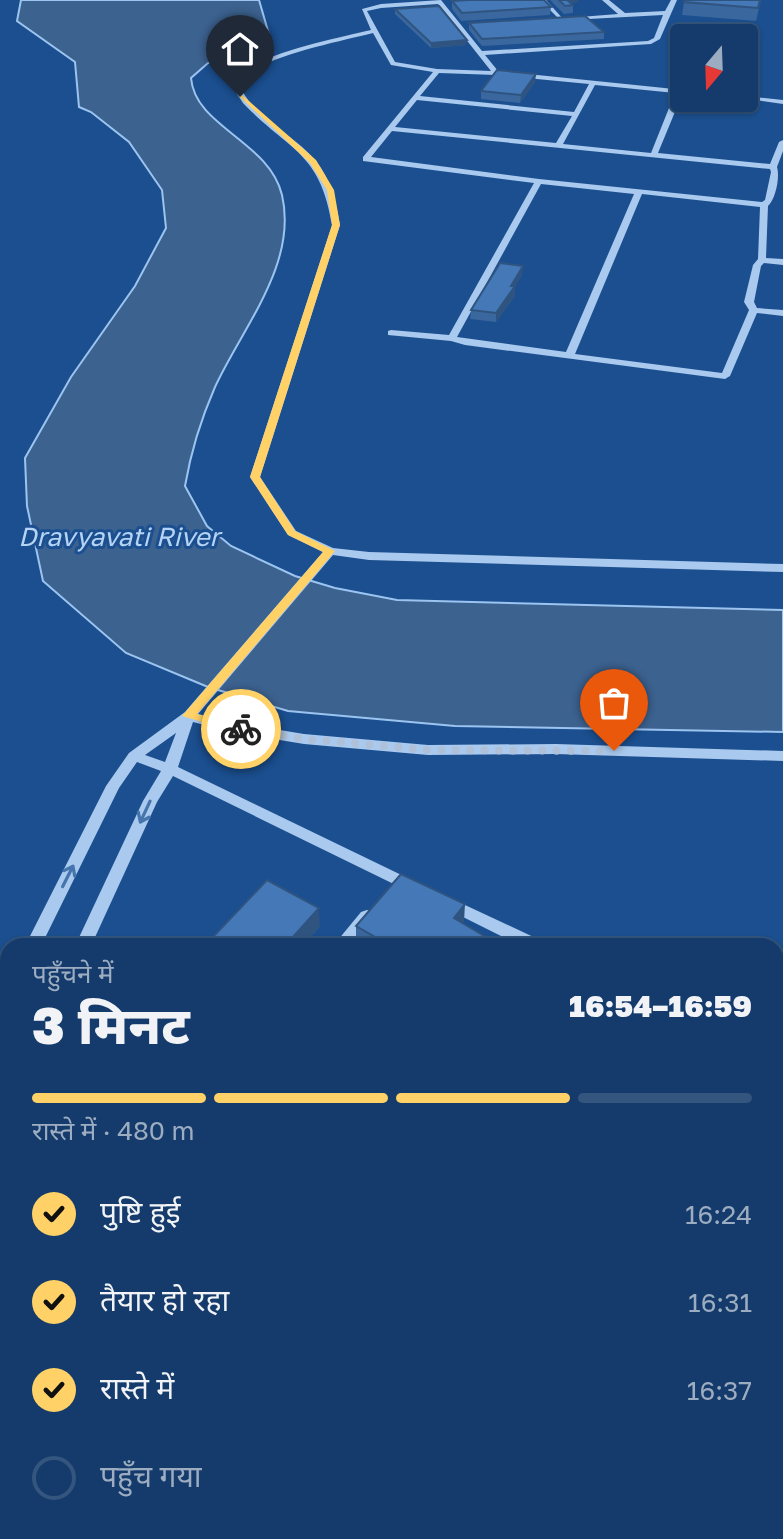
<!DOCTYPE html>
<html lang="hi">
<meta charset="utf-8">
<style>
body{margin:0;font-family:"Golos Text","Noto Sans Devanagari",sans-serif;background:#1d4271;color:#f1f3f6;height:100vh;display:flex;flex-direction:column;font-size:30px;white-space:nowrap}
*{box-sizing:border-box;margin:0}
p{font-size:26px;color:#9dadc1}
.icon{flex:none;width:44px;height:44px;fill:none;stroke:currentColor;stroke-width:2;stroke-linecap:round;stroke-linejoin:round}
.map{position:relative;flex:1;overflow:hidden}
.sheet{position:absolute;left:0px;top:938px;width:784px;height:602px;display:flex;flex-direction:column;background:#143b6b;border-radius:24px 24px 0 0;box-shadow:0 2px 6px #0004,0 0 0 2px #33557e}
.sheet>*{flex:none}
.needle{width:52px;rotate:199deg}
.controls{position:absolute;left:670px;top:24px;display:grid;gap:16px}
.controls a{display:grid;place-items:center;width:88px;height:88px;border-radius:8px;background:#143b6b;box-shadow:0 2px 6px #0004,0 0 0 2px #33557e;font-size:40px}
.pin{position:absolute;display:grid;place-items:center;width:68px;height:68px;color:#fff;margin:-82px -34px;border-radius:50% 50% 50% 0;rotate:-45deg;box-shadow:0 0 8px #0007}
.pin .icon{rotate:45deg}
.courier{position:absolute;display:grid;place-items:center;width:80px;height:80px;margin:-40px;border:6px solid #ffd166;border-radius:50%;background:#fff;color:#222;box-shadow:0 2px 10px #0007}
.overview em{font-style:normal;font-weight:800}
.overview div{display:flex;flex-direction:column-reverse}
.overview{display:flex;align-items:center;justify-content:space-between;height:136px;padding:0 32px}
h1{font-size:52px;font-weight:800;line-height:60px}
.bar{display:grid;grid-template-columns:repeat(4,1fr);gap:12px 8px;align-content:center;height:96px;padding:0 32px}
.bar i{height:10px;border-radius:6px;background:#33557e}
.bar .current{background:#ffd166}
.bar p{grid-column:span 4}
ol{padding:0 32px;list-style:none}
li{display:flex;align-items:center;gap:24px;height:88px}
li p{margin-inline-start:auto}
li .icon{padding:8px;border-radius:50%;background:#ffd166;color:#111;stroke-width:4}
li:last-child{color:#9dadc1}
li i{width:44px;height:44px;border:4px solid #33557e;border-radius:50%}
.map>svg:first-child{display:block}
.water{fill:#3c6290;stroke:#9cc4f0;stroke-width:2}
.lines{fill:none;stroke-linecap:round;stroke-linejoin:round}
.minor{fill:#a9c9ee;fill-rule:evenodd}
.wall{fill:#3a679d}
.shaded-wall{fill:#305480}
.building{fill:#4478b7;stroke:#305480;stroke-width:2}
.oneway{stroke:#4674ac}
.route{fill:#ffd166}
.done{stroke:#afc1d8;stroke-width:8;stroke-dasharray:0 14.4}
.labels{text-anchor:middle;stroke-width:6;stroke-linejoin:round;paint-order:stroke}
.water-label{font-size:26px;font-style:italic;fill:#b5d3f5;stroke:#1b4f8f}
</style>
<div class="map">
<svg width="783" height="1539" viewBox="0 0 783 1539">
<rect width="100%" height="100%" fill="#1b4f8f"/>
<path class="water" d="M21,0H259L270,38L208,63L191,78C195,127 269,141 282,195C298,264 242,328 215,387C201,419 191,451 185,486L207,526L231,546L295,576L335,588L397,600L783,610V732L455,726L288,711L208,687L126,653L43,581L27,506L25,458L71,377L135,286L166,228L162,190L129,142L91,112L79,107L75,62L17,21Z"/>
<g class="lines">
<g class="minor">
<path d="M441,0L482,51L648,41L654,38L663,15L570,20L567,18L618,14L602,0H609L625,13L665,11L671,0H677L660,39L651,44L485,55L498,71L684,90L658,153L770,164L779,142L783,140V151L777,167C780,177 776,198 768,206L766,258L783,259V265L764,263L761,266L754,302L757,308L783,310V316L757,313L730,376L725,379L465,345L451,341L388,335V331L391,330L449,335L534,183L363,161V157L433,72L391,65L373,33C338,42 263,56 238,81C250,117 293,133 316,161C331,180 336,202 340,225L260,477L296,531L333,548L369,552L783,564V572L369,560L333,555L198,714L231,722L304,734L428,745L556,744L783,751V761L556,754L428,755L304,744L231,732L193,722L178,767L418,883L421,887L418,891H408L173,776L157,802L91,946H75L143,801L161,771L137,762L119,788L41,946H25L106,786L129,753L185,712L323,552L288,535L250,477L332,225C320,151 289,151 243,103L235,91L232,81C257,53 334,39 371,30L362,9L381,4ZM438,4L491,71L437,69L395,62L367,11L381,8ZM439,73L496,75L589,84L574,112L420,96ZM595,85L675,93L651,153L563,144ZM417,100L572,116L556,143L395,127ZM392,131L770,169L771,172L765,200L762,202L539,179L371,157ZM541,184L634,194L566,352L457,337ZM642,194L760,207L758,259L753,265L744,302L749,310L722,373L575,354ZM176,733L165,762L145,755Z"/>
<polygon points="540,0 546,0 564,20 542,21 542,19 557,17"/>
<polygon points="744,96 783,100 783,104 740,98 744,98"/>
<polygon points="450,898 542,941 544,946 521,946 445,908 442,904 445,900"/>
<polygon points="367,910 373,912 375,916 350,946 333,946 361,912"/>
<polygon points="8,990 8,1015 6,1019 0,1021 0,997 2,992"/>
<polygon points="8,1097 8,1123 6,1127 0,1129 0,1103 2,1099"/>
</g>
</g>
<g class="wall">
<polygon points="550,0 578,0 578,2 570,3 573,5 573,13 564,14"/>
<polygon points="761,0 756,21 682,15 684,2"/>
<polygon points="452,1 551,7 550,15 461,21 452,9"/>
<polygon points="395,9 466,45 431,48 395,14"/>
<polygon points="469,23 604,32 604,39 482,46 469,30"/>
<polygon points="535,82 520,103 481,99 481,91"/>
<polygon points="522,275 515,286 515,296 496,322 470,319 471,310"/>
<polygon points="464,921 462,923 501,946 361,946 356,943 356,926"/>
<polygon points="320,926 303,946 212,946 211,939"/>
</g>
<g class="shaded-wall">
<polygon points="561,0 578,0 578,2 562,3"/>
<polygon points="467,40 466,45 431,48 431,43"/>
<polygon points="536,74 535,82 520,103 521,95"/>
<polygon points="523,266 522,275 515,287 515,286 515,296 496,322 496,313"/>
<polygon points="465,904 464,921 453,934 454,918"/>
<polygon points="319,908 320,926 303,946 285,946"/>
</g>
<g class="building">
<polygon points="469,0 544,0 551,7 462,13 452,1"/>
<polygon points="559,0 567,0 573,5 565,6"/>
<polygon points="685,0 760,0 758,8 684,2"/>
<polygon points="439,6 467,40 431,43 395,9"/>
<polygon points="585,16 604,32 482,39 469,23"/>
<polygon points="497,70 536,74 521,95 481,91"/>
<polygon points="500,263 523,266 511,286 515,286 496,313 471,310"/>
<polygon points="401,874 465,904 454,918 501,946 391,946 356,926"/>
<polygon points="267,880 319,908 285,946 223,946 211,939"/>
</g>
<defs><path id="oneway-shaft" d="M-6 0H5M1.5-3L5.5 0L1.5 3" fill="none" stroke-width="1.6" stroke-linecap="round" stroke-linejoin="round" transform="scale(2)"/></defs>
<g class="oneway">
<use href="#oneway-shaft" transform="translate(145 812) rotate(115)"/>
<use href="#oneway-shaft" transform="translate(68 876) rotate(-63)"/>
</g>
<polygon class="route" points="238,95 242,95 316,160 334,190 340,225 260,477 295,531 335,551 197,714 245,726 247,729 241,733 182,716 323,552 288,535 250,477 332,225 327,190 310,163"/>
<g class="lines">
<polyline class="done" points="241,729 304,739 428,750 614,751"/>
</g>
<g class="labels">
<g class="water-label">
<text x="119" y="546">Dravyavati River</text>
</g>
</g>
</svg>
<div class="controls">
<a><svg class="needle" viewBox="-14 -14 28 28"><path d="M0-13l5 13h-10z" fill="#e53935"/><path d="M0 13l5-13h-10z" fill="#9dadc1"/></svg></a>
</div>
<div class="pin" style="left:614px;top:751px;background:#ea580c"><svg class="icon" aria-label="bag" viewBox="0 0 24 24"><path d="M5 8h14l-1 12H6zM9 8a3 3 0 0 1 6 0"/></svg></div>
<div class="pin" style="left:240px;top:97px;background:#1f2937"><svg class="icon" aria-label="home" viewBox="0 0 24 24"><path d="M3 11l9-7 9 7M6 9v11h12V9"/></svg></div>
<div class="courier" style="left:241px;top:729px"><svg class="icon" aria-label="bike" viewBox="0 0 24 24"><circle cx="6" cy="16" r="4"/><circle cx="18" cy="16" r="4"/><path d="M6 16l4-8h5l3 8M10 8l3 8H6M13 5h3"/></svg></div>
<section class="sheet">
<div class="overview"><div><h1>3 मिनट</h1><p>पहुँचने में</p></div><em>16:54–16:59</em></div>
<div class="bar"><i class="current"></i><i class="current"></i><i class="current"></i><i></i><p>रास्ते में · 480 m</p></div>
<ol>
<li><svg class="icon" aria-label="check" viewBox="0 0 24 24"><path d="M5 12l5 5 9-10"/></svg>पुष्टि हुई<p>16:24</p></li>
<li><svg class="icon" aria-label="check" viewBox="0 0 24 24"><path d="M5 12l5 5 9-10"/></svg>तैयार हो रहा<p>16:31</p></li>
<li><svg class="icon" aria-label="check" viewBox="0 0 24 24"><path d="M5 12l5 5 9-10"/></svg>रास्ते में<p>16:37</p></li>
<li><i></i>पहुँच गया</li>
</ol>
</section>
</div>
